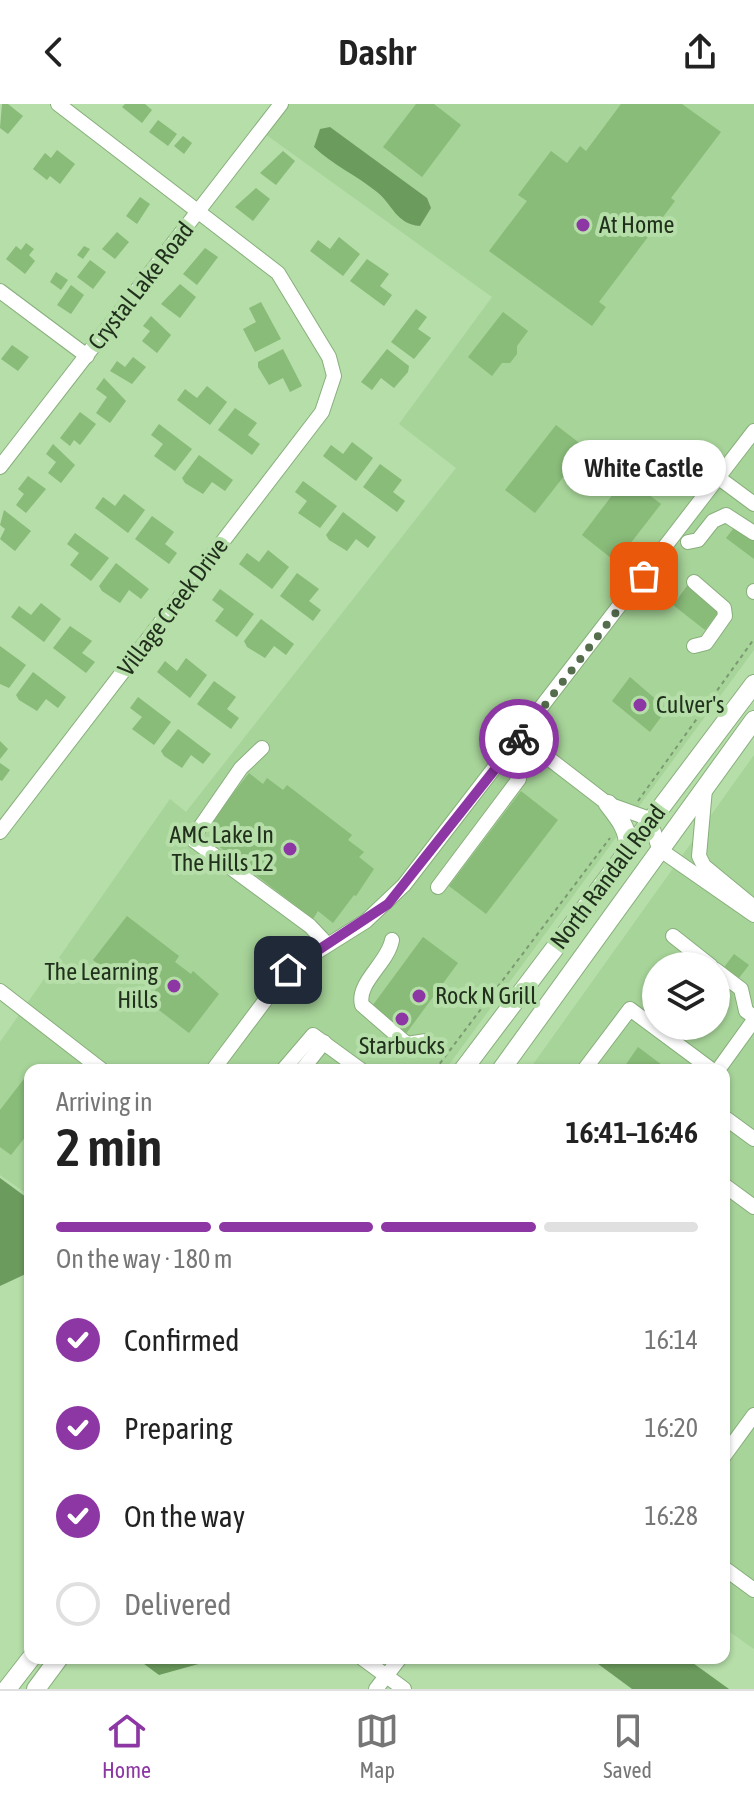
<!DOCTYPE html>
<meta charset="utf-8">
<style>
body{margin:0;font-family:"Asap Condensed",sans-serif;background:#f6f6f6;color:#222;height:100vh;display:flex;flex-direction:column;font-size:30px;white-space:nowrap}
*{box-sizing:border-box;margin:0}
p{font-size:26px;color:#767676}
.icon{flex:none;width:44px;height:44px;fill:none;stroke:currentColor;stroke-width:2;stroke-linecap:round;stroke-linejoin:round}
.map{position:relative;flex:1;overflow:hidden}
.panel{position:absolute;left:24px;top:960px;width:706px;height:600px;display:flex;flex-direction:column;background:#fff;border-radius:16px;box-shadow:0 2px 6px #0004}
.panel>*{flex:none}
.controls{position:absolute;left:642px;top:848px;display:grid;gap:16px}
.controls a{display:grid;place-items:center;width:88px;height:88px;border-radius:50%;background:#fff;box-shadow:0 2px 6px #0004;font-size:40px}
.pin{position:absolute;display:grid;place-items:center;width:68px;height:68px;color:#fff;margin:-34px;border-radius:16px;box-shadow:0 4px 12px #0006}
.courier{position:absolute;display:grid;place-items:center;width:80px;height:80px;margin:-40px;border:6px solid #8d37a4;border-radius:50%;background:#fff;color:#222;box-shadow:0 2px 10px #0007}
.bubble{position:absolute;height:56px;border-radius:28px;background:#fff;box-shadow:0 2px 6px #0004;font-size:26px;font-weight:600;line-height:56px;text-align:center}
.overview em{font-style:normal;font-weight:600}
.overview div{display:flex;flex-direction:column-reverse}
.overview{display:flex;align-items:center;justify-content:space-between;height:136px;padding:0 32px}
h1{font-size:52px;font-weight:600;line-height:60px}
.bar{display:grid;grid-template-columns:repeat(4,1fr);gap:12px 8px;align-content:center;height:96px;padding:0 32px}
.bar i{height:10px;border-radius:6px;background:#e0e0e0}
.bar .active{background:#8d37a4}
.bar p{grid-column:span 4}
ol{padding:0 32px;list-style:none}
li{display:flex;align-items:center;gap:24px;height:88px}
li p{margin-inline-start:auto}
li .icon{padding:8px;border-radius:50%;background:#8d37a4;color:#fff;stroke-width:4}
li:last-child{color:#767676}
li i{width:44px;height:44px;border:4px solid #e0e0e0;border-radius:50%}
header{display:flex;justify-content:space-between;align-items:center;height:104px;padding:0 32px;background:#fff;font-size:36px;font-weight:600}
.menu{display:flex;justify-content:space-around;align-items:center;height:112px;border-top:2px solid #e0e0e0;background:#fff;font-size:22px;color:#767676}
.menu a{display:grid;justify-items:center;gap:4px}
.menu .active{color:#8d37a4}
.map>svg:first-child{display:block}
.built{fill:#a7d499;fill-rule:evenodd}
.water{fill:#6c9c5d}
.building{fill:#89bb79}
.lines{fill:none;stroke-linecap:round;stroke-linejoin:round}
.minor-casing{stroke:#88af7c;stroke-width:16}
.major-casing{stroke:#88af7c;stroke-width:20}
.path{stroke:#7b9a71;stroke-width:2;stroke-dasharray:4 4;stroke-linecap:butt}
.minor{stroke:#fff;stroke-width:14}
.major{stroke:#fff;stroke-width:18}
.done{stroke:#556d4d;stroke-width:8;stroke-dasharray:0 14.4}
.route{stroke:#8d37a4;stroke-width:10}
.poi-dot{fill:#8d37a4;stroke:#b5dea8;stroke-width:3}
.labels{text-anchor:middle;stroke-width:8;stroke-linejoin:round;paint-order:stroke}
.poi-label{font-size:24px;fill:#21301c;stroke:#b5dea8;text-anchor:start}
.street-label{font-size:24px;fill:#21301c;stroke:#b5dea8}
</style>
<header><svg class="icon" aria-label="back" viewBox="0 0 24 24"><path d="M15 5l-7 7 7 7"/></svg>Dashr<svg class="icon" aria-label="share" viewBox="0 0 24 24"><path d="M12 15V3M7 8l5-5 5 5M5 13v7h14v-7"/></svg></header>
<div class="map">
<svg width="754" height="1585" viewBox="0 0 754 1585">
<rect width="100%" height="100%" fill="#b5dea8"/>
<g class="built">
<polygon points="289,0 754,0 754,546 445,966 30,966 30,1092 0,1071 0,938 170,695 186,708 456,364 399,320 492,193 265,30"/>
<path d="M754,651V1545L724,1524V966H529ZM656,862H716V922H656Z"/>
</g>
<g class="water">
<path d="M330,23L427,94L431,104L420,122C396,120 393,101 377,88C356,71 333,61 314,43L320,25Z"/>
<polygon points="0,1074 30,1096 30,1168 0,1182"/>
<polygon points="136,1554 220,1554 159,1571"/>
<polygon points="590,1554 686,1554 729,1585 632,1585"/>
</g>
<g class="building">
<polygon points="2,0 8,0 23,12 8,30 0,24"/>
<polygon points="125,0 145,0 152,6 142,19 122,3"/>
<polygon points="416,0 434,0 461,21 422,73 383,43"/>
<polygon points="621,0 682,0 721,28 671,94 675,97 599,198 606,203 592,222 489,147 527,97 518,91 551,47 567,59 580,42 586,47"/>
<polygon points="158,16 177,30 168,42 149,28"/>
<polygon points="183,32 192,39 184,50 174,42"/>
<polygon points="57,46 75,60 60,80 50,72 47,76 33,65 45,49 51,54"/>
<polygon points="283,47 295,57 276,81 260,69"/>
<polygon points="256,84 270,95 253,117 235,103"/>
<polygon points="140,93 150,100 137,120 126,112"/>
<polygon points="117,128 129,138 115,155 102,145"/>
<polygon points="339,133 360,150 343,172 310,147 318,136 330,145"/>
<polygon points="26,139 34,145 29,151 35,157 25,170 6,155 16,142 21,146"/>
<polygon points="84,142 90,145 83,155 77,151"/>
<polygon points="205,144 218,153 197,181 183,170"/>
<polygon points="367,155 389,170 380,182 392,191 384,202 350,177"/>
<polygon points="90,156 106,168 93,185 77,173"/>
<polygon points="56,168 68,176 61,186 50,178"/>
<polygon points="180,180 196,193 180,214 161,200"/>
<polygon points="71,181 84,191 71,210 57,201"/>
<polygon points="261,198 281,235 255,248 243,225 256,218 249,204"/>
<polygon points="416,205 427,213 418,225 431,234 414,255 391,238"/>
<polygon points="503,208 528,227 517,242 517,250 510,259 502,259 492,272 468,253"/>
<polygon points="151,212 171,231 157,249 142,237 150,227 143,222"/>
<polygon points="12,241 29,253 18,267 1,255"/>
<polygon points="283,245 302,282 290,288 283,274 269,281 258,263 258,258"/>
<polygon points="387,245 409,262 408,268 394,284 381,274 372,286 361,278"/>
<polygon points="133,253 146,263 132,280 110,267 117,257 125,263"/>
<polygon points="104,274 126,297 110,319 96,309 107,293 96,285"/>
<polygon points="207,282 227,298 210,321 177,296 185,285 197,294"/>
<polygon points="235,304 257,319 248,331 260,340 252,351 218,326"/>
<polygon points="80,308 96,320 80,341 74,336 70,342 60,334"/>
<polygon points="159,320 192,345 175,367 154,352 163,340 151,331"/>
<polygon points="556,321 586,344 535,409 505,386"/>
<polygon points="352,338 373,354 356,377 323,352 331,341 343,350"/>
<polygon points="53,340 75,361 61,379 48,369 56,358 46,350"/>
<polygon points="199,351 233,376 225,387 212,378 203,390 185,379 182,374"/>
<polygon points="380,360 402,376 393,388 405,397 397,408 363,383"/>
<polygon points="28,372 46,385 26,409 16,401 24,390 18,385"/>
<polygon points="626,373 661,400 616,458 582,431"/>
<polygon points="303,377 337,402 320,424 298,409 307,397 295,388"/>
<polygon points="124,390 145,406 128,429 95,404 103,393 115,402"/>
<polygon points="4,406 31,427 15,447 0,435 5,425 0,421"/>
<polygon points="343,408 376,433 368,444 356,435 347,447 329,436 326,431"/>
<polygon points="152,412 174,428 165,440 177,449 169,460 135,435"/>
<polygon points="737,420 754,429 754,455 726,434"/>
<polygon points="75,429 109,454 91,477 70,461 79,449 67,440"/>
<polygon points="268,446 289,463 272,485 239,460 247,449 259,458"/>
<polygon points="116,459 149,485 141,495 129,486 120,499 102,487 99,482"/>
<polygon points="297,469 319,485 309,497 321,506 313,517 280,492"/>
<polygon points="687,482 720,506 705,526 673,501"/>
<polygon points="220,485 254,510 237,533 215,517 224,505 212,496"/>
<polygon points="41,499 61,515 44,538 11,513 19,502 31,511"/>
<polygon points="261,515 294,540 286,551 274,542 265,554 247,543 244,537"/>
<polygon points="70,522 92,537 82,549 95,558 86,569 53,544"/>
<polygon points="0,542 26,561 9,584 0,580"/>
<polygon points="186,554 207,571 190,594 157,568 165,557 177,567"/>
<polygon points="33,568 66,593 58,604 46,595 37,607 19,596 16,591"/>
<polygon points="630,573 667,605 650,628 612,597"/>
<polygon points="214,577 236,593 227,605 239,614 231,625 197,600"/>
<polygon points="138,593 171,618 154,641 132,625 142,613 130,604"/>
<polygon points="178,625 211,650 203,660 191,651 182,664 164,652 161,647"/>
<polygon points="0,637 8,645 0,655"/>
<polygon points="0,659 10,666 2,677 0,676"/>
<polygon points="249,669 263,680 267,674 283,686 287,681 352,731 348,736 364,748 359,753 374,765 356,792 354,791 333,819 318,807 313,815 217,741 222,735 207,723"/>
<polygon points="521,687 558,716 486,810 449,782"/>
<polygon points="127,812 179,852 175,858 191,870 193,867 219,890 189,929 147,897 159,881 153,876 151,879 137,864 125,880 93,856"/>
<polygon points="423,833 458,859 405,931 370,905"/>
<polygon points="734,850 749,861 719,900 716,874"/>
<polygon points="638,943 666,964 665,966 622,966"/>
<polygon points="30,967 30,1027 11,1051 0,1043 0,1006"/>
</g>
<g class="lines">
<defs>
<g id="minor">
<polyline points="0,187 87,252"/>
<polyline points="0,363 281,0"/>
<polyline points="719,374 754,400"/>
<polyline points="688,438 698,436 713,417 726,411 754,429"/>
<polyline points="754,487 754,488"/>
<polyline points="694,542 706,539 725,512 724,504 694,478"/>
<polyline points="521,633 608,700 650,715 659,745 754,811"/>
<polyline points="262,644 241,664 192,735 310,822 327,840"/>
<polyline points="705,685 699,752 704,762 754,803"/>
<polyline points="0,728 322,308 334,272 329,253 278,169 58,0"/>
<polyline points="438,783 519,675"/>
<polyline points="673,832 711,862"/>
<path d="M392,836C388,859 356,879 362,901L407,940L426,937"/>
<polyline points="716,866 741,885 746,907 754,913"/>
<polyline points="0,887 102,966"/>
<polyline points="213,966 288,866 366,817 404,781 754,327"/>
<polyline points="283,966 313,931 361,966"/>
<polyline points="302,966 324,938"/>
<polyline points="584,966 630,905 712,966"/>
<polyline points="718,966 754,916"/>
<polyline points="724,1013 754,1035"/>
<polyline points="724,1081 754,1103"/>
<polyline points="724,1352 754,1311"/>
<polyline points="724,1464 754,1486"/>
<polyline points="362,1554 404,1585"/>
<polyline points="376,1585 400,1554"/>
</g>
<g id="major">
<path d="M608,700C619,714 629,726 628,744"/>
<polyline points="463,966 754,580"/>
<polyline points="501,966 754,616"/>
<polyline points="7,1585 31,1554"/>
<polyline points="36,1585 59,1554"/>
</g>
</defs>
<use href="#minor" class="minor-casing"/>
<use href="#major" class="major-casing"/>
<g class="path">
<polyline points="638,697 754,535"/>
<polyline points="435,966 610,734"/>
</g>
<use href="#minor" class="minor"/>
<use href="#major" class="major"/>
</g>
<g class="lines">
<polyline class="done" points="519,635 644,472"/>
<polyline class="route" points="288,866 388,800 519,635"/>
</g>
<g class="poi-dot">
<circle cx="583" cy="121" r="8"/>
<circle cx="640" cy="601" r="8"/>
<circle cx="290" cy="745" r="8"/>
<circle cx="174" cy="882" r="8"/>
<circle cx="419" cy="892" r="8"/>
<circle cx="402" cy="915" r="8"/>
</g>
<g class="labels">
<g class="poi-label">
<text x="599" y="129">At Home</text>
<text x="656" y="609">Culver's</text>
<text x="274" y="739" text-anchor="end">AMC Lake In<tspan x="274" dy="28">The Hills 12</tspan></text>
<text x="158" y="876" text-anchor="end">The Learning<tspan x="158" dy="28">Hills</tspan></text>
<text x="435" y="900">Rock N Grill</text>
<text x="402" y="950" text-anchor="middle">Starbucks</text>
</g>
<g class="street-label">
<text transform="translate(141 182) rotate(-52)" y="8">Crystal Lake Road</text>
<text transform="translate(173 503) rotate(-53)" y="8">Village Creek Drive</text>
<text transform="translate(608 773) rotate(-53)" y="8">North Randall Road</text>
</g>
</g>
</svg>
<div class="controls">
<a><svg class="icon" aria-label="layers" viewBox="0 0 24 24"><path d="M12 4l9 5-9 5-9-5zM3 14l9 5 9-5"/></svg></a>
</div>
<div class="pin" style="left:644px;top:472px;background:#ea580c"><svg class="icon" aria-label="bag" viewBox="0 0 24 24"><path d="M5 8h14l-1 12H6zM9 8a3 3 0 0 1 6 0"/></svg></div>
<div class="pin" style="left:288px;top:866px;background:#1f2937"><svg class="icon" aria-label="home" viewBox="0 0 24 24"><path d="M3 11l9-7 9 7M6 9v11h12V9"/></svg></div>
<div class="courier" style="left:519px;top:635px"><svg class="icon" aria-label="bike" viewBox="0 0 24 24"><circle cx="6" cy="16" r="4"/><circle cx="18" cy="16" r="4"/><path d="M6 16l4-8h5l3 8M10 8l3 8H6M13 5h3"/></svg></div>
<div class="bubble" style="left:562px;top:336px;width:164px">White Castle</div>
<section class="panel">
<div class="overview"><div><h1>2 min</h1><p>Arriving in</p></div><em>16:41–16:46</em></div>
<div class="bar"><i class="active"></i><i class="active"></i><i class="active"></i><i></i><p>On the way · 180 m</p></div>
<ol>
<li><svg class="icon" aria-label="check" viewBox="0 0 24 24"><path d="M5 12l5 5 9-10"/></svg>Confirmed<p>16:14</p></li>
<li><svg class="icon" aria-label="check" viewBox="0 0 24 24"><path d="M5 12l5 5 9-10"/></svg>Preparing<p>16:20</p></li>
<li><svg class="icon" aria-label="check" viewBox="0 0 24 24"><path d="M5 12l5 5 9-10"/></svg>On the way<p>16:28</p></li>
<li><i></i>Delivered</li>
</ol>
</section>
</div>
<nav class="menu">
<a class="active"><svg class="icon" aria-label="home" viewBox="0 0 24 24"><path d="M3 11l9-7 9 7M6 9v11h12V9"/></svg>Home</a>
<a><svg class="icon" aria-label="map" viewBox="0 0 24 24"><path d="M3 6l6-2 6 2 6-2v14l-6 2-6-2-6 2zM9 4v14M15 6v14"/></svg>Map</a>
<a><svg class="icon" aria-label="saved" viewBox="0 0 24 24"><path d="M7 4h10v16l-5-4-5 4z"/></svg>Saved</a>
</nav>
